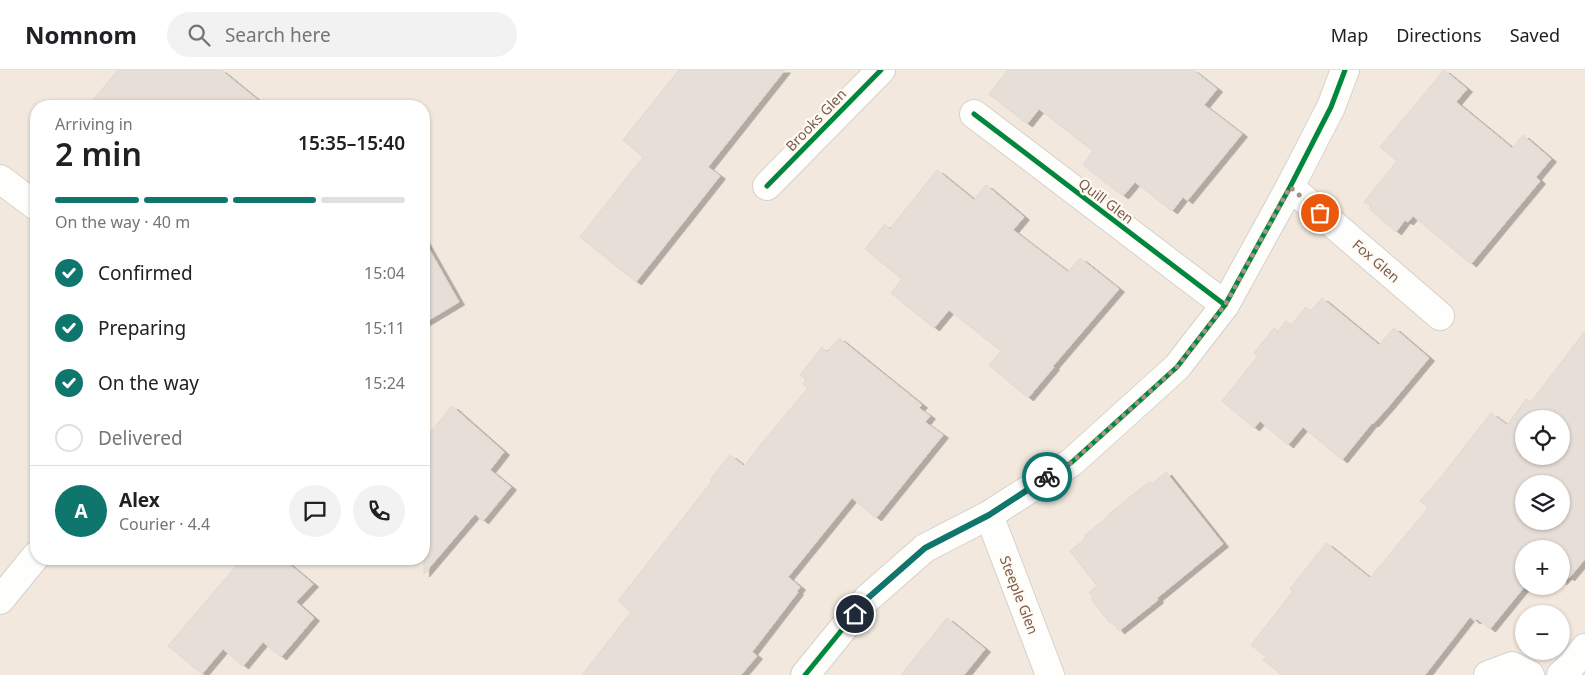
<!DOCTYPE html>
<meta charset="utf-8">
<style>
body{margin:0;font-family:"Noto Sans",sans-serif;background:#f2f2f2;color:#202124;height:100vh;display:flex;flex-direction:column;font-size:19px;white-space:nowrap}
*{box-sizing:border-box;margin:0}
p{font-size:16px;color:#757577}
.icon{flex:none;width:28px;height:28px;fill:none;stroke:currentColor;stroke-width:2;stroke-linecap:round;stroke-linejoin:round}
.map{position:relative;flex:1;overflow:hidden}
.side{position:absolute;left:30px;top:30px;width:400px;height:465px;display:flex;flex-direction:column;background:#fff;border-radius:20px;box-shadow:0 1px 4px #0004}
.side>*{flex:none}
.controls{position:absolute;left:1515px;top:340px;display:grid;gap:10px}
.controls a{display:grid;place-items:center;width:55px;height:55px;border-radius:50%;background:#fff;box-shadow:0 1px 4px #0004;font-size:25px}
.pin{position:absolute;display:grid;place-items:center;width:42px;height:42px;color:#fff;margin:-21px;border:2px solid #fff;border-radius:50%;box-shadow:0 1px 5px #0007}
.courier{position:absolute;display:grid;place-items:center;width:50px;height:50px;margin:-25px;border:4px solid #0f766e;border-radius:50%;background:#fff;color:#222;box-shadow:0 1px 6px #0007}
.overview em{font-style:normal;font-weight:600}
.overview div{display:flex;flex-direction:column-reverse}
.overview{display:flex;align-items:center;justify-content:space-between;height:85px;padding:0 25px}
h1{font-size:32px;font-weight:600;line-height:38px}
.bar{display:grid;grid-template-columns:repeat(4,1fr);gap:8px 5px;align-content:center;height:60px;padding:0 25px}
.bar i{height:6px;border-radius:4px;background:#e0e0e0}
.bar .on{background:#0f766e}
.bar p{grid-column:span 4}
.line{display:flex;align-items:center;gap:12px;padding:0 25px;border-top:1px solid #e0e0e0}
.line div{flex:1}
.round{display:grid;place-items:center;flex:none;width:52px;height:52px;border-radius:26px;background:#f2f2f2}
ol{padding:0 25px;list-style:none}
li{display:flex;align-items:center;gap:15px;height:55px}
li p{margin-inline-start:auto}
li .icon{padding:5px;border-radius:50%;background:#0f766e;color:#fff;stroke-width:4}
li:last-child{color:#757577}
li i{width:28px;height:28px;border:2px solid #e0e0e0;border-radius:50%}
header{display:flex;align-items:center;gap:30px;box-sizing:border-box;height:70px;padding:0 25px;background:#fff;border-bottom:1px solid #e0e0e0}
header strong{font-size:24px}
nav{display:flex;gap:28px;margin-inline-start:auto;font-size:18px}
.search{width:350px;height:45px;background:#f2f2f2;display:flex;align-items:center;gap:12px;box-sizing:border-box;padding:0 18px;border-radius:28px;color:#757577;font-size:19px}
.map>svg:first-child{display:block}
.residential{fill:#f2e8de;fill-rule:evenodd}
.building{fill:#e6ded7;stroke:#e2d8d2;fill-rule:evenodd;filter:url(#shadow)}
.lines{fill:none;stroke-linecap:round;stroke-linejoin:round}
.street-casing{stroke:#d7d1cb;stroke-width:30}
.street{stroke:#fefefd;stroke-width:28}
.cycleway-casing{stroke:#fffaf3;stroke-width:8}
.cycleway{stroke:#00873e;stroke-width:5}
.done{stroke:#a69286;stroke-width:5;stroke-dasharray:0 9}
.route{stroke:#0f766e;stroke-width:6}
.labels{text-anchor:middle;stroke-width:4.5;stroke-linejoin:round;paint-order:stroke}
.street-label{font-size:14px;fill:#7a5c4d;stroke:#fffaf3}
</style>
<header>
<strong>Nomnom</strong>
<div class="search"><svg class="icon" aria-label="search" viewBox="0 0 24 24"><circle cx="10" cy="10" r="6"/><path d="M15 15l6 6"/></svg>Search here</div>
<nav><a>Map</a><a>Directions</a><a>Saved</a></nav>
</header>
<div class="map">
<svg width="1585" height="605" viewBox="0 0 1585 605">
<defs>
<filter id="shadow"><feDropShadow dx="5.5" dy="3" stdDeviation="0" flood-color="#0004"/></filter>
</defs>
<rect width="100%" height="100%" fill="#f9f5f0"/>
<path class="residential" d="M0,0H1585V605H0ZM36,36H424V489H36ZM1524,349H1561V386H1524ZM1524,414H1561V451H1524ZM1524,479H1561V516H1524ZM1524,544H1561V581H1524Z"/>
<g class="building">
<polygon points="118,0 221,0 265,36 88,36"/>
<polygon points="679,0 785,0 708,97 720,106 636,212 580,167 643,87 623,70"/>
<polygon points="1008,0 1193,0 1217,19 1204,35 1242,64 1187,131 1183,127 1172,141 1135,112 1123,126 1083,95 1093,81 1039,39 1027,54 989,24"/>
<polygon points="1444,0 1467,19 1456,32 1512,78 1523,65 1551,89 1536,107 1540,111 1471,194 1413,146 1408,152 1405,150 1396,162 1369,139 1371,136 1364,132 1397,91 1380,77"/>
<polygon points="937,100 974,130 986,115 1024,147 1013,160 1068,202 1080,188 1119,219 1053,296 1054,297 1028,328 989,295 1001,281 949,240 934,258 891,223 902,209 865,179 885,154 890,159"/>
<polygon points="424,170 459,232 424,253"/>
<polygon points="1322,228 1379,275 1394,258 1429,288 1389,336 1373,354 1372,353 1342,390 1303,357 1288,375 1260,351 1254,358 1222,331 1258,286 1254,283 1274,258 1278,261 1286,251 1291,255 1306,237 1311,241"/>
<path d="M1585,261V489L1569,508L1567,506L1561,512V479H1524V516H1525L1490,559L1477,549L1475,551L1470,547L1425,605H1282L1263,590L1266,587L1251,575L1293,521L1290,519L1326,473L1370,508L1428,438L1420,431L1441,407L1491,343L1507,355L1526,329L1531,332ZM1524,349H1561V386H1524ZM1524,414H1561V451H1524Z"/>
<polygon points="839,268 922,335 919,338 930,346 925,352 943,365 876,448 852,428 788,507 800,517 797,521 798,522 752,582 757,586 741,605 582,605 631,542 618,531 712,411 710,410 730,385 744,396 762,373 808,318 803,314 806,309 800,305 822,277 827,282"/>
<polygon points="452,336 504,382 490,400 511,417 483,451 475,444 424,504 424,370"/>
<polygon points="1166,402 1223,474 1157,528 1158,530 1119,561 1112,552 1110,553 1091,529 1093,527 1089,522 1097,516 1070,481 1086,468 1084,466 1110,445 1109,444 1150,411 1152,414"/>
<polygon points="242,489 283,489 313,514 296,532 314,548 281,587 263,572 243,596 223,579 202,604 168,576"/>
<polygon points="947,548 985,579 964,605 901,605"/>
</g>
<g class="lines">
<defs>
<g id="street">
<polyline points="974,44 1225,235"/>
<polyline points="0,109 36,136"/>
<polyline points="767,116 881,0"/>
<polyline points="1290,117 1440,246"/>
<polyline points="989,445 1050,605"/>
<polyline points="0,530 36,486"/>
<polyline points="805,605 868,528 925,478 989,445 1072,392 1177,297 1225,235 1290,117 1331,37 1345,0"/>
<polyline points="1488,605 1512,596 1530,605"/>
<polyline points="1561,605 1571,596 1585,578"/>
</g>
</defs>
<use href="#street" class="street-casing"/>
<use href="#street" class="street"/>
<defs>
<g id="cycleway">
<polyline points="974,44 1225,235"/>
<polyline points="767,116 881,0"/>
<polyline points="805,605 868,528 925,478 989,445 1072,392 1177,297 1225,235 1290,117 1331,37 1345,0"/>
</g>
</defs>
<use href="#cycleway" class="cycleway-casing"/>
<use href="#cycleway" class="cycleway"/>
</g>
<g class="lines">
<polyline class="done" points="1047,407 1072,392 1177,297 1225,235 1290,117 1320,143"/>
<polyline class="route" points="855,544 868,528 925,478 989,445 1047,407"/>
</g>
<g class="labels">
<g class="street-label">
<text transform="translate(816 50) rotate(-46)" y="5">Brooks Glen</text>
<text transform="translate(1106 131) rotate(37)" y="5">Quill Glen</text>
<text transform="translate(1376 191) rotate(41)" y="5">Fox Glen</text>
<text transform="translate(1019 525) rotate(69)" y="5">Steeple Glen</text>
</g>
</g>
</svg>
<div class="controls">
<a><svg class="icon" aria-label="locate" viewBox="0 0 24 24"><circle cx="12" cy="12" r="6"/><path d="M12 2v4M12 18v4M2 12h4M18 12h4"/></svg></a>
<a><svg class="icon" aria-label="layers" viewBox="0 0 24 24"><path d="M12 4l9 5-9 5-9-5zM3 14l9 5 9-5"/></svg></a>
<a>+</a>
<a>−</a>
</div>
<div class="pin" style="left:1320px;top:143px;background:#ea580c"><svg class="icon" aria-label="bag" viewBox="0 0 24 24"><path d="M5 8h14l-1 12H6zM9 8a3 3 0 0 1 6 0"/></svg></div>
<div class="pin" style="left:855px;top:544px;background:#1f2937"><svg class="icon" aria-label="home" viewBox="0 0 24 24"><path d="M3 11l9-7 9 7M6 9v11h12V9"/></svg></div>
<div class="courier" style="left:1047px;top:407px"><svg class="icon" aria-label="bike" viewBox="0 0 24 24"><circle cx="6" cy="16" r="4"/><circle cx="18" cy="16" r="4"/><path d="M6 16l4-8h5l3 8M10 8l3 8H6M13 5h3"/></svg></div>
<section class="side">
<div class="overview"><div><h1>2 min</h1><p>Arriving in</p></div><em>15:35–15:40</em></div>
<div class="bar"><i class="on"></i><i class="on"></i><i class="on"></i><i></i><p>On the way · 40 m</p></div>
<ol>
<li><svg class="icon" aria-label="check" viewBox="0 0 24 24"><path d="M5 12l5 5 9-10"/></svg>Confirmed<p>15:04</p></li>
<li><svg class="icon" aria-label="check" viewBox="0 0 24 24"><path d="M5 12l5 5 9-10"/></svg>Preparing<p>15:11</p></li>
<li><svg class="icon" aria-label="check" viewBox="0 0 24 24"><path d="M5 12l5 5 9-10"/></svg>On the way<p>15:24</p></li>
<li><i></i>Delivered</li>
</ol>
<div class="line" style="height:90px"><b class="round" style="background:#0f766e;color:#fff">A</b><div><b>Alex</b><p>Courier · 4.4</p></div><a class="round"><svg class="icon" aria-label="chat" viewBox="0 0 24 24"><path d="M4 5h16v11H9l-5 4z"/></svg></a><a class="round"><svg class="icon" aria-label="phone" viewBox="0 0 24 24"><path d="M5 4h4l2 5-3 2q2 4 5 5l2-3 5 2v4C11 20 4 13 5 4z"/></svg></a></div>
</section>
</div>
